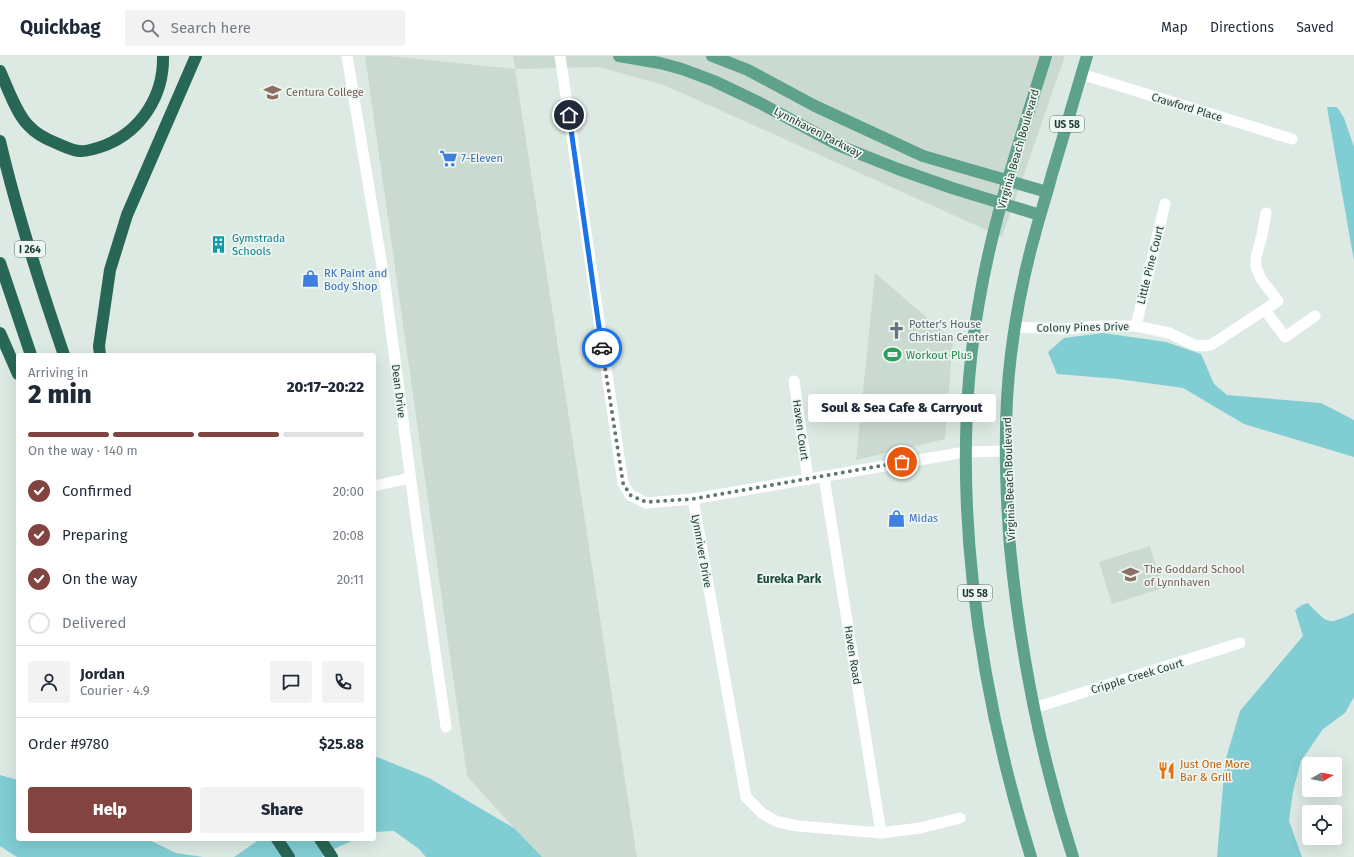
<!DOCTYPE html>
<meta charset="utf-8">
<style>
body{margin:0;font-family:"Fira Sans",sans-serif;background:#f2f2f3;color:#1f2937;height:100vh;display:flex;flex-direction:column;font-size:15px;white-space:nowrap}
*{box-sizing:border-box;margin:0}
p{font-size:13px;color:#747a83}
.icon{flex:none;width:22px;height:22px;fill:none;stroke:currentColor;stroke-width:2;stroke-linecap:round;stroke-linejoin:round}
.map{position:relative;flex:1;overflow:hidden}
.side{position:absolute;left:16px;top:297px;width:360px;height:488px;display:flex;flex-direction:column;background:#fff;border-radius:4px;box-shadow:0 4px 16px #0002}
.side>*{flex:none}
.needle{width:26px;rotate:80deg}
.fabs{position:absolute;left:1302px;top:701px;display:grid;gap:8px}
.fabs a{display:grid;place-items:center;width:40px;height:40px;border-radius:4px;background:#fff;box-shadow:0 4px 16px #0002;font-size:20px}
.pin{position:absolute;display:grid;place-items:center;width:34px;height:34px;color:#fff;margin:-17px;border:2px solid #fff;border-radius:50%;box-shadow:0 1px 4px #0007}
.courier{position:absolute;display:grid;place-items:center;width:40px;height:40px;margin:-20px;border:3px solid #1a73e8;border-radius:50%;background:#fff;color:#222;box-shadow:0 1px 5px #0007}
.bubble{position:absolute;height:28px;border-radius:4px;background:#fff;box-shadow:0 4px 16px #0002;font-size:13px;font-weight:800;line-height:28px;text-align:center}
.head em{font-style:normal;font-weight:800}
.head div{display:flex;flex-direction:column-reverse}
.head{display:flex;align-items:center;justify-content:space-between;height:68px;padding:0 12px}
h1{font-size:26px;font-weight:800;line-height:30px}
.bar{display:grid;grid-template-columns:repeat(4,1fr);gap:6px 4px;align-content:center;height:48px;padding:0 12px}
.bar i{height:5px;border-radius:3px;background:#e0e1e3}
.bar .on{background:#824440}
.bar p{grid-column:span 4}
.line{display:flex;align-items:center;gap:10px;padding:0 12px;border-top:1px solid #e0e1e3}
.line div{flex:1}
.round{display:grid;place-items:center;flex:none;width:42px;height:42px;border-radius:4px;background:#f2f2f3}
ol{padding:0 12px;list-style:none}
li{display:flex;align-items:center;gap:12px;height:44px}
li p{margin-inline-start:auto}
li .icon{padding:4px;border-radius:50%;background:#824440;color:#fff;stroke-width:4}
li:last-child{color:#747a83}
li i{width:22px;height:22px;border:2px solid #e0e1e3;border-radius:50%}
.button{display:flex;gap:8px;margin-top:auto;padding:8px 12px}
.button a{flex:1;height:46px;border-radius:4px;background:#824440;color:#fff;font-size:16px;font-weight:800;line-height:46px;text-align:center}
.button a+a{background:#f2f2f3;color:#1f2937}
header{display:flex;align-items:center;gap:24px;box-sizing:border-box;height:56px;padding:0 20px;background:#fff;border-bottom:1px solid #e0e1e3}
header strong{font-size:19px}
nav{display:flex;gap:22px;margin-inline-start:auto;font-size:14px}
.search{width:280px;height:36px;background:#f2f2f3;display:flex;align-items:center;gap:10px;box-sizing:border-box;padding:0 14px;border-radius:4px;color:#747a83;font-size:15px}
.map>svg:first-child{display:block}
.built{fill:#cbdad1}
.water{fill:#80cdd3}
.lines{fill:none;stroke-linecap:round;stroke-linejoin:round}
.minor{stroke:#fff;stroke-width:11}
.major{stroke:#5ea28b;stroke-width:12}
.highway{stroke:#286755;stroke-width:12}
.done{stroke:#60786f;stroke-width:4;stroke-dasharray:0 7.2}
.route{stroke:#1a73e8;stroke-width:5}
.labels{text-anchor:middle;stroke-width:3.5;stroke-linejoin:round;paint-order:stroke}
.shield{fill:#edf6f1;stroke:#5c726a;stroke-width:1}
.shield-label{font-size:10px;font-weight:bold;fill:#1e3a30}
.education-label{font-size:11px;fill:#785e54;stroke:#edf6f1;text-anchor:start}
.street-label{font-size:11px;fill:#1e3a30;stroke:#edf6f1}
.shop-label{font-size:11px;fill:#366cbe;stroke:#edf6f1;text-anchor:start}
.culture-label{font-size:11px;fill:#0d838f;stroke:#edf6f1;text-anchor:start}
.worship-label{font-size:11px;fill:#5b616d;stroke:#edf6f1;text-anchor:start}
.leisure-label{font-size:11px;fill:#27864d;stroke:#edf6f1;text-anchor:start}
.food-label{font-size:11px;fill:#c56008;stroke:#edf6f1;text-anchor:start}
.neighbourhood-label{font-size:12px;font-weight:bold;fill:#194c3b;stroke:#edf6f1}
</style>
<header>
<strong>Quickbag</strong>
<div class="search"><svg class="icon" aria-label="search" viewBox="0 0 24 24"><circle cx="10" cy="10" r="6"/><path d="M15 15l6 6"/></svg>Search here</div>
<nav><a>Map</a><a>Directions</a><a>Saved</a></nav>
</header>
<div class="map">
<svg width="1354" height="801" viewBox="0 0 1354 801">
<rect width="100%" height="100%" fill="#dceae3"/>
<g class="built">
<polygon points="365,0 390,0 515,13 513,0 1065,0 1002,181 664,29 599,11 515,13 637,801 540,801 467,720"/>
<polygon points="875,217 953,284 945,383 856,404"/>
<polygon points="1150,490 1163,532 1112,548 1099,506"/>
</g>
<g class="water">
<polygon points="1327,51 1337,51 1344,62 1354,91 1354,205"/>
<polygon points="1103,277 1166,286 1201,298 1214,328 1227,339 1321,347 1354,364 1354,401 1244,368 1183,332 1118,323 1057,318 1048,296 1064,282"/>
<path d="M1308,547C1329,569 1327,569 1354,557V641L1345,657L1323,673L1301,705L1293,735L1289,765L1302,801H1217L1225,706L1240,655L1303,580L1295,554L1302,549Z"/>
<polygon points="377,701 429,722 514,772 542,801 426,801 419,793 394,775 374,776 374,702"/>
<polygon points="0,719 18,724 18,783 147,783 176,797 203,801 17,801 0,790"/>
<polygon points="260,783 356,783 332,794 322,801 234,801"/>
</g>
<g class="lines">
<g class="minor">
<polyline points="347,0 385,228 418,478 446,671"/>
<polyline points="560,0 623,427 630,439 646,447 693,443 746,741 763,758 778,766 798,770 881,777 920,772 960,762"/>
<polyline points="1081,18 1292,83"/>
<polyline points="1265,254 1285,281 1315,260"/>
<polyline points="1136,270 1165,148"/>
<polyline points="1015,271 1063,273 1103,270 1136,270 1169,277 1194,289 1203,290 1211,289 1278,245 1261,223 1256,211 1256,201 1262,179 1266,157"/>
<polyline points="794,325 808,424"/>
<polyline points="824,421 881,777"/>
<polyline points="374,430 410,422"/>
<polyline points="693,443 965,396 1005,395"/>
<polyline points="1034,652 1240,587"/>
</g>
<g class="major">
<polyline points="619,0 660,7 682,13 714,25 760,47 840,90 898,113 952,132 1040,159"/>
<polyline points="712,0 748,14 815,50 923,100 1047,136"/>
<path d="M1031,801C977,627 947,426 979,246C993,162 1021,81 1046,0"/>
<path d="M1073,801C1041,701 1020,596 1010,491C1005,427 1003,362 1011,298C1016,258 1024,217 1035,178C1040,158 1047,138 1052,118C1064,79 1075,39 1087,0"/>
</g>
<g class="highway">
<path d="M0,15C7,30 16,57 28,69C35,77 46,83 56,87C63,90 71,94 79,95C87,96 98,92 106,89C142,74 164,39 163,0"/>
<path d="M0,85C17,158 40,229 64,299"/>
<polyline points="0,207 31,299"/>
<polyline points="0,277 18,318"/>
<polyline points="100,299 99,290 110,214 127,159 196,0"/>
<polyline points="277,783 289,801"/>
<polyline points="320,783 332,801"/>
</g>
</g>
<g class="lines">
<polyline class="done" points="602,292 623,427 630,439 646,446 693,443 902,406"/>
<polyline class="route" points="569,59 602,292"/>
</g>
<defs>
<symbol id="university-bare" viewBox="-9 -9 18 18"><path d="M0-5L7-2L0 1L-7-2ZM-4 1L0 2.5L4 1V4Q0 6-4 4Z" fill="#8d6e63" stroke="#edf6f1" stroke-width="2.5" paint-order="stroke"/></symbol>
<symbol id="supermarket-bare" viewBox="-9 -9 18 18"><path d="M-6-5.5h2.5l.6 2H6L4.5 2H-2.5L-4.4-4H-6ZM-1.5 3.2a1.3 1.3 0 1 0 .1 0ZM3 3.2a1.3 1.3 0 1 0 .1 0Z" fill="#3f7fe0" stroke="#edf6f1" stroke-width="2.5" paint-order="stroke"/></symbol>
<symbol id="building-bare" viewBox="-9 -9 18 18"><path d="M-4-6H4V6H1V3H-1V6H-4ZM-2.5-4.3h1.7v1.8h-1.7ZM.8-4.3h1.7v1.8H.8ZM-2.5-1h1.7V.8h-1.7ZM.8-1h1.7V.8H.8Z" fill="#0f9aa8" stroke="#edf6f1" stroke-width="2.5" paint-order="stroke"/></symbol>
<symbol id="shop-bare" viewBox="-9 -9 18 18"><path d="M-5-2.5h2.3a2.7 3.5 0 0 1 5.4 0H5L5.5 6h-11ZM-1.5-2.5h3a1.5 2.3 0 0 0-3 0Z" fill="#3f7fe0" stroke="#edf6f1" stroke-width="2.5" paint-order="stroke"/></symbol>
<symbol id="church-bare" viewBox="-9 -9 18 18"><path d="M-1.2-6h2.4v3.5h3.3v2.4h-3.3V6h-2.4V-.1h-3.3v-2.4h3.3Z" fill="#6b7280" stroke="#edf6f1" stroke-width="2.5" paint-order="stroke"/></symbol>
<symbol id="stadium-bare" viewBox="-9 -9 18 18"><path d="M0-5a6.5 5 0 1 0 0 10a6.5 5 0 1 0 0-10ZM-3.5-1.8h7v3.6h-7Z" fill="#2e9e5b" stroke="#edf6f1" stroke-width="2.5" paint-order="stroke"/></symbol>
<symbol id="school-bare" viewBox="-9 -9 18 18"><path d="M0-5L7-2L0 1L-7-2ZM-4 1L0 2.5L4 1V4Q0 6-4 4Z" fill="#8d6e63" stroke="#edf6f1" stroke-width="2.5" paint-order="stroke"/></symbol>
<symbol id="restaurant-bare" viewBox="-9 -9 18 18"><path d="M-5-6h1v4h1v-4h1v4h1v-4h1v5L-1.5 .5V6h-2V.5L-5-1ZM5-6V6H3V1.5H1.5Q1.5-4 5-6Z" fill="#e8710a" stroke="#edf6f1" stroke-width="2.5" paint-order="stroke"/></symbol>
</defs>
<g fill-rule="evenodd">
<use href="#university-bare" x="260" y="24" width="25" height="25"/>
<use href="#supermarket-bare" x="436" y="90" width="25" height="25"/>
<use href="#building-bare" x="206" y="176" width="25" height="25"/>
<use href="#shop-bare" x="298" y="210" width="25" height="25"/>
<use href="#church-bare" x="884" y="262" width="25" height="25"/>
<use href="#stadium-bare" x="880" y="286" width="25" height="25"/>
<use href="#shop-bare" x="884" y="450" width="25" height="25"/>
<use href="#school-bare" x="1118" y="506" width="25" height="25"/>
<use href="#restaurant-bare" x="1154" y="702" width="25" height="25"/>
</g>
<g class="labels">
<g class="shield">
<rect x="1050" y="60" width="34" height="16" rx="3"/>
<rect x="15" y="185" width="30" height="16" rx="3"/>
<rect x="958" y="529" width="34" height="16" rx="3"/>
</g>
<g class="shield-label">
<text x="1067" y="72">US 58</text>
<text x="30" y="197">I 264</text>
<text x="975" y="541">US 58</text>
</g>
<g class="education-label">
<text x="286" y="40">Centura College</text>
<text x="1144" y="517">The Goddard School<tspan x="1144" dy="13">of Lynnhaven</tspan></text>
</g>
<g class="street-label">
<text transform="translate(1187 51) rotate(17)" y="4">Crawford Place</text>
<text transform="translate(818 76) rotate(27)" y="4">Lynnhaven Parkway</text>
<text transform="translate(1018 93) rotate(-74)" y="4">Virginia Beach Boulevard</text>
<text transform="translate(1150 209) rotate(-76)" y="4">Little Pine Court</text>
<text transform="translate(1083 271) rotate(-1)" y="4">Colony Pines Drive</text>
<text transform="translate(399 335) rotate(83)" y="4">Dean Drive</text>
<text transform="translate(801 374) rotate(82)" y="4">Haven Court</text>
<text transform="translate(1009 423) rotate(-92)" y="4">Virginia Beach Boulevard</text>
<text transform="translate(702 495) rotate(80)" y="4">Lynnriver Drive</text>
<text transform="translate(853 599) rotate(81)" y="4">Haven Road</text>
<text transform="translate(1137 620) rotate(-17)" y="4">Cripple Creek Court</text>
</g>
<g class="shop-label">
<text x="461" y="106">7-Eleven</text>
<text x="324" y="221">RK Paint and<tspan x="324" dy="13">Body Shop</tspan></text>
<text x="909" y="466">Midas</text>
</g>
<g class="culture-label">
<text x="232" y="186">Gymstrada<tspan x="232" dy="13">Schools</tspan></text>
</g>
<g class="worship-label">
<text x="909" y="272">Potter's House<tspan x="909" dy="13">Christian Center</tspan></text>
</g>
<g class="leisure-label">
<text x="906" y="303">Workout Plus</text>
</g>
<g class="food-label">
<text x="1180" y="712">Just One More<tspan x="1180" dy="13">Bar &amp; Grill</tspan></text>
</g>
<g class="neighbourhood-label">
<text x="789" y="527">Eureka Park</text>
</g>
</g>
</svg>
<div class="fabs">
<a><svg class="needle" viewBox="-14 -14 28 28"><path d="M0-13l5 13h-10z" fill="#e53935"/><path d="M0 13l5-13h-10z" fill="#747a83"/></svg></a>
<a><svg class="icon" aria-label="locate" viewBox="0 0 24 24"><circle cx="12" cy="12" r="6"/><path d="M12 2v4M12 18v4M2 12h4M18 12h4"/></svg></a>
</div>
<div class="pin" style="left:902px;top:406px;background:#ea580c"><svg class="icon" aria-label="bag" viewBox="0 0 24 24"><path d="M5 8h14l-1 12H6zM9 8a3 3 0 0 1 6 0"/></svg></div>
<div class="pin" style="left:569px;top:59px;background:#1f2937"><svg class="icon" aria-label="home" viewBox="0 0 24 24"><path d="M3 11l9-7 9 7M6 9v11h12V9"/></svg></div>
<div class="courier" style="left:602px;top:292px"><svg class="icon" aria-label="car" viewBox="0 0 24 24"><path d="M5 17H2v-5l4-1 3-4h7l3 4 3 1v5h-3M9 17h6M6 11h13"/><circle cx="7" cy="17" r="2"/><circle cx="17" cy="17" r="2"/></svg></div>
<div class="bubble" style="left:808px;top:338px;width:188px">Soul &amp; Sea Cafe &amp; Carryout</div>
<section class="side">
<div class="head"><div><h1>2 min</h1><p>Arriving in</p></div><em>20:17–20:22</em></div>
<div class="bar"><i class="on"></i><i class="on"></i><i class="on"></i><i></i><p>On the way · 140 m</p></div>
<ol>
<li><svg class="icon" aria-label="check" viewBox="0 0 24 24"><path d="M5 12l5 5 9-10"/></svg>Confirmed<p>20:00</p></li>
<li><svg class="icon" aria-label="check" viewBox="0 0 24 24"><path d="M5 12l5 5 9-10"/></svg>Preparing<p>20:08</p></li>
<li><svg class="icon" aria-label="check" viewBox="0 0 24 24"><path d="M5 12l5 5 9-10"/></svg>On the way<p>20:11</p></li>
<li><i></i>Delivered</li>
</ol>
<div class="line" style="height:72px"><a class="round"><svg class="icon" aria-label="person" viewBox="0 0 24 24"><circle cx="12" cy="8" r="4"/><path d="M4 21q1-7 8-7t8 7"/></svg></a><div><b>Jordan</b><p>Courier · 4.9</p></div><a class="round"><svg class="icon" aria-label="chat" viewBox="0 0 24 24"><path d="M4 5h16v11H9l-5 4z"/></svg></a><a class="round"><svg class="icon" aria-label="phone" viewBox="0 0 24 24"><path d="M5 4h4l2 5-3 2q2 4 5 5l2-3 5 2v4C11 20 4 13 5 4z"/></svg></a></div>
<div class="line" style="height:52px"><div>Order #9780</div><b>$25.88</b></div>
<div class="button"><a>Help</a><a>Share</a></div>
</section>
</div>
